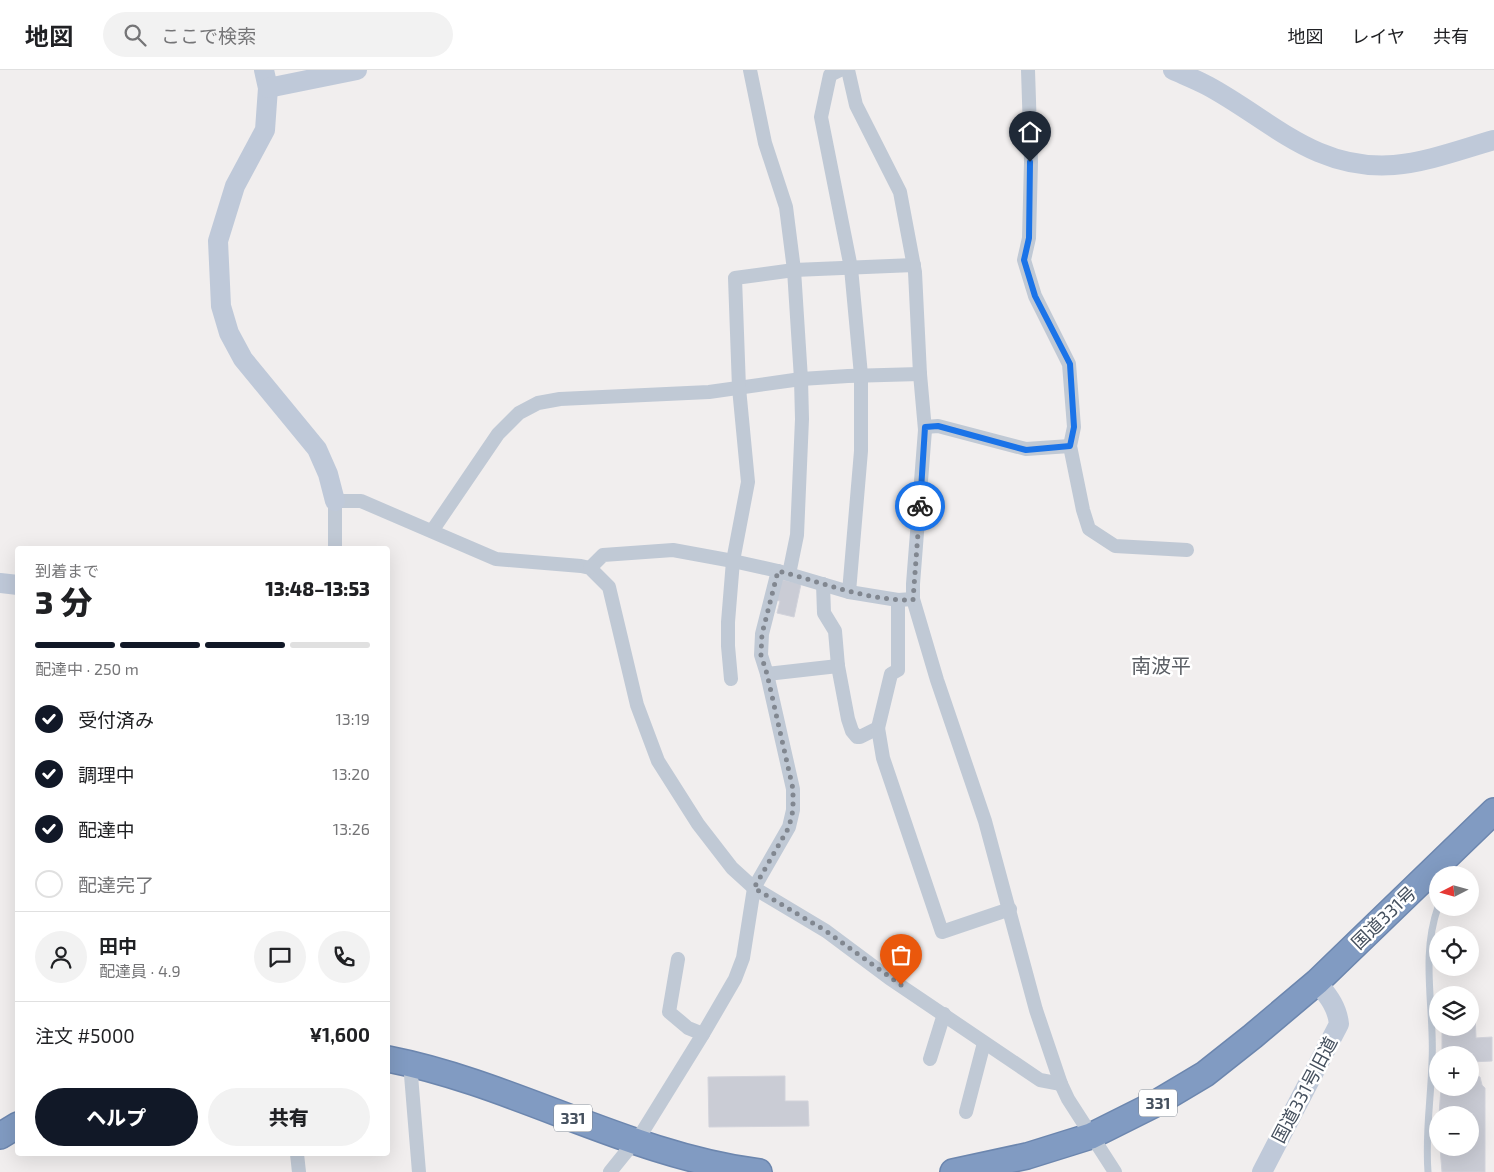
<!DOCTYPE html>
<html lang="ja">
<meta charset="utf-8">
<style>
body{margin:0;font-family:"Exo 2","Noto Sans JP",sans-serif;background:#f2f2f2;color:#202124;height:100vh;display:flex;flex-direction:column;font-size:19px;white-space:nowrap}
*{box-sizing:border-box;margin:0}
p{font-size:16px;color:#757577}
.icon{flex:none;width:28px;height:28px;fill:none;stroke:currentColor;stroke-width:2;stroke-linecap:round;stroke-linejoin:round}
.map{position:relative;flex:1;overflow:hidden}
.details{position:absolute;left:15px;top:476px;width:375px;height:610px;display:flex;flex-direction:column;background:#fff;border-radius:5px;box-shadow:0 5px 20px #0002}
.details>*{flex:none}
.needle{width:32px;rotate:264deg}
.buttons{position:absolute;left:1429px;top:796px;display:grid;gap:10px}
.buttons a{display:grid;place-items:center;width:50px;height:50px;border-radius:50%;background:#fff;box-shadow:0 5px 20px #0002;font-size:25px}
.pin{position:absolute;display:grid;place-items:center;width:42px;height:42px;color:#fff;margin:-51px -21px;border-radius:50% 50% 50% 0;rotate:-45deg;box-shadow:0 0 5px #0007}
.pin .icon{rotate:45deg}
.courier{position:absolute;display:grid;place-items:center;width:50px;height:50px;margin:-25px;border:4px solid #1a73e8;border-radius:50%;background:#fff;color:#222;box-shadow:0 1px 6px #0007}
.headline em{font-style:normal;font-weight:800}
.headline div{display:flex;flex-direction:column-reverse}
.headline{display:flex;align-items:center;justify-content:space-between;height:85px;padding:0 20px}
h1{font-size:32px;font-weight:800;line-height:38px}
.bar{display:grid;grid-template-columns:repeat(4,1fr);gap:8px 5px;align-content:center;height:60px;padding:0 20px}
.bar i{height:6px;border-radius:4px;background:#e0e0e0}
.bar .active{background:#111827}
.bar p{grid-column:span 4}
.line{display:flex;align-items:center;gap:12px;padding:0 20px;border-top:1px solid #e0e0e0}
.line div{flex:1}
.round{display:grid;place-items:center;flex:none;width:52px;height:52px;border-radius:26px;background:#f2f2f2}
ol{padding:0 20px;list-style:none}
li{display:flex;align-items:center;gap:15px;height:55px}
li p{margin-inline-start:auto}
li .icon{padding:5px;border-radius:50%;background:#111827;color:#fff;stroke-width:4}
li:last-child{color:#757577}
li i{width:28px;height:28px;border:2px solid #e0e0e0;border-radius:50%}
.action{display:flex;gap:10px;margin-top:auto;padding:10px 20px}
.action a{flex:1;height:58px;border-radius:30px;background:#111827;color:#fff;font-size:20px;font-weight:800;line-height:58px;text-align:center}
.action a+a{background:#f2f2f2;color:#202124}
header{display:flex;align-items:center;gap:30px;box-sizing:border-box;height:70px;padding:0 25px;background:#fff;border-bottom:1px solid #e0e0e0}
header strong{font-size:24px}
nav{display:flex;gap:28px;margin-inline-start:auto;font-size:18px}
.search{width:350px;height:45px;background:#f2f2f2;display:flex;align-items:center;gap:12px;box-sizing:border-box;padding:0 18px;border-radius:28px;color:#757577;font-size:19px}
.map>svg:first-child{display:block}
.building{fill:#caccd5;stroke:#d2d3db}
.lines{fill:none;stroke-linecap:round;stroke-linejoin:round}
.highway-casing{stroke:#6c86ae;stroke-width:28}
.lane{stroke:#c0c9d5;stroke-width:7}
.street{stroke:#c0c9d5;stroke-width:14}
.secondary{stroke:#bfc9d9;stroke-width:20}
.highway{stroke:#819bc2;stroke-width:25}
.done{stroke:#818790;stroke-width:5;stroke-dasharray:0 9}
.route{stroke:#1a73e8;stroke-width:6}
.labels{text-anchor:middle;stroke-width:5;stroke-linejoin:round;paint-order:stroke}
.shield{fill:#fff;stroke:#7d848e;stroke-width:1}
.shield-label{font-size:16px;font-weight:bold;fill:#45505e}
.street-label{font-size:18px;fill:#45505e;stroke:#fff}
.quarter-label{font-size:20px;fill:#5a5e64;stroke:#fff}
</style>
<header>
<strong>地図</strong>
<div class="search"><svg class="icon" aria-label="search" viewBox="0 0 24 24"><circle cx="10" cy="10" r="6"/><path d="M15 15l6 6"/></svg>ここで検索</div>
<nav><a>地図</a><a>レイヤ</a><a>共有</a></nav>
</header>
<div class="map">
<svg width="1494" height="1102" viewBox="0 0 1494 1102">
<rect width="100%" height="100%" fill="#f1eeee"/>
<g class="building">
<polygon points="779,509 801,514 794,547 777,543 780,531 775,530"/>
<polygon points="1470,942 1475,942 1476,968 1492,967 1492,991 1470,992 1470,985 1442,985 1442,958 1470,958"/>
<polygon points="1470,1002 1480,1007 1482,1015 1485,1018 1485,1102 1442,1102 1440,1078 1470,1078 1470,1045 1439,1045 1441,1018 1470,1018"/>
<polygon points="785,1006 785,1031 808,1031 809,1056 709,1057 708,1007"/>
</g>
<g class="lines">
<defs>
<g id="highway">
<path d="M388,989C515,1014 629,1085 759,1102"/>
<polyline points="0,1066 18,1055"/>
<polyline points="953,1102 1027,1086 1091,1066 1153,1035 1205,1004 1253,966 1317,912 1494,741"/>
</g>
</defs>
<use href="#highway" class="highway-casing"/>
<g class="lane">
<polyline points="1426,812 1437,826 1438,832"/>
<path d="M1428,1102C1425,1063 1431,1030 1432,992C1435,940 1420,888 1438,837"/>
</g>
<g class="street">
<polyline points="750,0 765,73 786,137 794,200 801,309 802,349 797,465 789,504"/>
<polyline points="840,0 830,5 821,47 851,198 861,305 861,381 849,522"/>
<polyline points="848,0 856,35 900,122 915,202 920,304 925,360 913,514 913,529 937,610 985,751 1036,940 1061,1014 1068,1029 1115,1102"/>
<polyline points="1028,0 1031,92 1029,168 1024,190 1035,226 1069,294 1074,357 1070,376 1083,440 1089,459 1115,476 1187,480"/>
<polyline points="925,357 938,356 1026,379 1070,376"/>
<polyline points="432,461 498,364 519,343 538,333 560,329 709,322 801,309 848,306 920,304"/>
<polyline points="335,479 335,431 361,431 496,489 581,496 590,498 609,517 637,635 658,691 698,754 732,798 754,818 826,861 889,908 1040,1010 1061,1014"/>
<polyline points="590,498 603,485 673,480 733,491 778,501 849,522 898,530 913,529"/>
<polyline points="823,514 824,543 835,561 838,596 848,649 852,661 857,667 860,667 878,658 891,604 898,600 898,530"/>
<polyline points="767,604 838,596"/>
<polyline points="731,609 728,576 728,552 733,491 748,412 739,318 735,208 794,200 914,195"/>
<polyline points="878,658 883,688 942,862 1010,839"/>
<polyline points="678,889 669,942 688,958 703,964"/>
<polyline points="930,989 944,944"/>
<polyline points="410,993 419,1102"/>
<polyline points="966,1042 984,973"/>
<polyline points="297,1084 299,1102"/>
<polyline points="610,1102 643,1061 703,964 735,909 743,888 754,818 789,757 793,740 793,719 767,604 761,585 762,564 778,501"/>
</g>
<g class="secondary">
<polyline points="264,0 268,18 265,60 235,116 218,171 221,236 229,263 243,289 317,379 328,404 335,431"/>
<path d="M1173,0C1184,5 1197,10 1208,16C1271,50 1315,101 1394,95C1428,92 1462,79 1494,70"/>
<polyline points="268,18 357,0"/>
<polyline points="0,513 18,515"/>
<path d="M1262,1102L1339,954C1337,936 1328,926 1317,912"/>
</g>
<use href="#highway" class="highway"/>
</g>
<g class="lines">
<path class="done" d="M901,915L826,861L754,818L789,757L793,740V719L767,604L761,585L762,564L778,501C822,512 866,531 913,530L920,436"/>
<polyline class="route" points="920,436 925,357 938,356 1026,380 1070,376 1074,357 1070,294 1035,226 1024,190 1029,168 1030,92"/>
</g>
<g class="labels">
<g class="shield">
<rect x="1139" y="1019.5" width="38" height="27" rx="4"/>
<rect x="554" y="1034.5" width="38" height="27" rx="4"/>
</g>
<g class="shield-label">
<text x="1158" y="1039">331</text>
<text x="573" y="1054">331</text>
</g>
<g class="street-label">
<text transform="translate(1384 848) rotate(-44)" y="6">国道331号</text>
<text transform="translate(1305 1020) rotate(-62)" y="6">国道331号旧道</text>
</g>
<g class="quarter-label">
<text x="1161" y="603">南波平</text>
</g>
</g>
</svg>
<div class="buttons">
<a><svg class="needle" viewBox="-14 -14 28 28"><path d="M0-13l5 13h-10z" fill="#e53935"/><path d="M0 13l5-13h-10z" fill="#757577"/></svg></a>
<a><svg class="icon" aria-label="locate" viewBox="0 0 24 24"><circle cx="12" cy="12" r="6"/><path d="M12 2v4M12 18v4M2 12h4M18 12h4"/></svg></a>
<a><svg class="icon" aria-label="layers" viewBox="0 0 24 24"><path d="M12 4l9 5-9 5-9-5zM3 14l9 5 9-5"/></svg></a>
<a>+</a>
<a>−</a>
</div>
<div class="pin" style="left:901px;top:915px;background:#ea580c"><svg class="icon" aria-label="bag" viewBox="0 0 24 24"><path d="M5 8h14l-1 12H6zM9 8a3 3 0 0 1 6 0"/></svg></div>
<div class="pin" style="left:1030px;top:92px;background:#1f2937"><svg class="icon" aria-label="home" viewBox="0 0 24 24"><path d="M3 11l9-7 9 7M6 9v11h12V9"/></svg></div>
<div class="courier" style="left:920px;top:436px"><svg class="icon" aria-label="bike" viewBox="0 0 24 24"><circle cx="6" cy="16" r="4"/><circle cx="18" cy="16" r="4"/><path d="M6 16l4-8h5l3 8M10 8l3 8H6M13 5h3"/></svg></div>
<section class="details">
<div class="headline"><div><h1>3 分</h1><p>到着まで</p></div><em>13:48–13:53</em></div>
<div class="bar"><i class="active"></i><i class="active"></i><i class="active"></i><i></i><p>配達中 · 250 m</p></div>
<ol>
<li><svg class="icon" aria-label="check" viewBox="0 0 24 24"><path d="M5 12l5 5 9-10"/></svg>受付済み<p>13:19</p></li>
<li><svg class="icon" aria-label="check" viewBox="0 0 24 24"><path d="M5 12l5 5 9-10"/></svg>調理中<p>13:20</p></li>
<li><svg class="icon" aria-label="check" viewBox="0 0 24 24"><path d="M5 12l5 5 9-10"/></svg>配達中<p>13:26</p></li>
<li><i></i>配達完了</li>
</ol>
<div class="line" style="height:90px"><a class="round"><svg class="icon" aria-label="person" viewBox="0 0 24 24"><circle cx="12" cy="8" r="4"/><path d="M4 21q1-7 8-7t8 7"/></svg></a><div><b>田中</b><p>配達員 · 4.9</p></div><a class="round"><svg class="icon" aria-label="chat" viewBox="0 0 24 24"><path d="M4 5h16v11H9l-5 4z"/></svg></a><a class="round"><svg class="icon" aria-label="phone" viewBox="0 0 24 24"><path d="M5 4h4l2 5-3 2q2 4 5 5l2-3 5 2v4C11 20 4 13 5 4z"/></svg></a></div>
<div class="line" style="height:65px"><div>注文 #5000</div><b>¥1,600</b></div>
<div class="action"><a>ヘルプ</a><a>共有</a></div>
</section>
</div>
